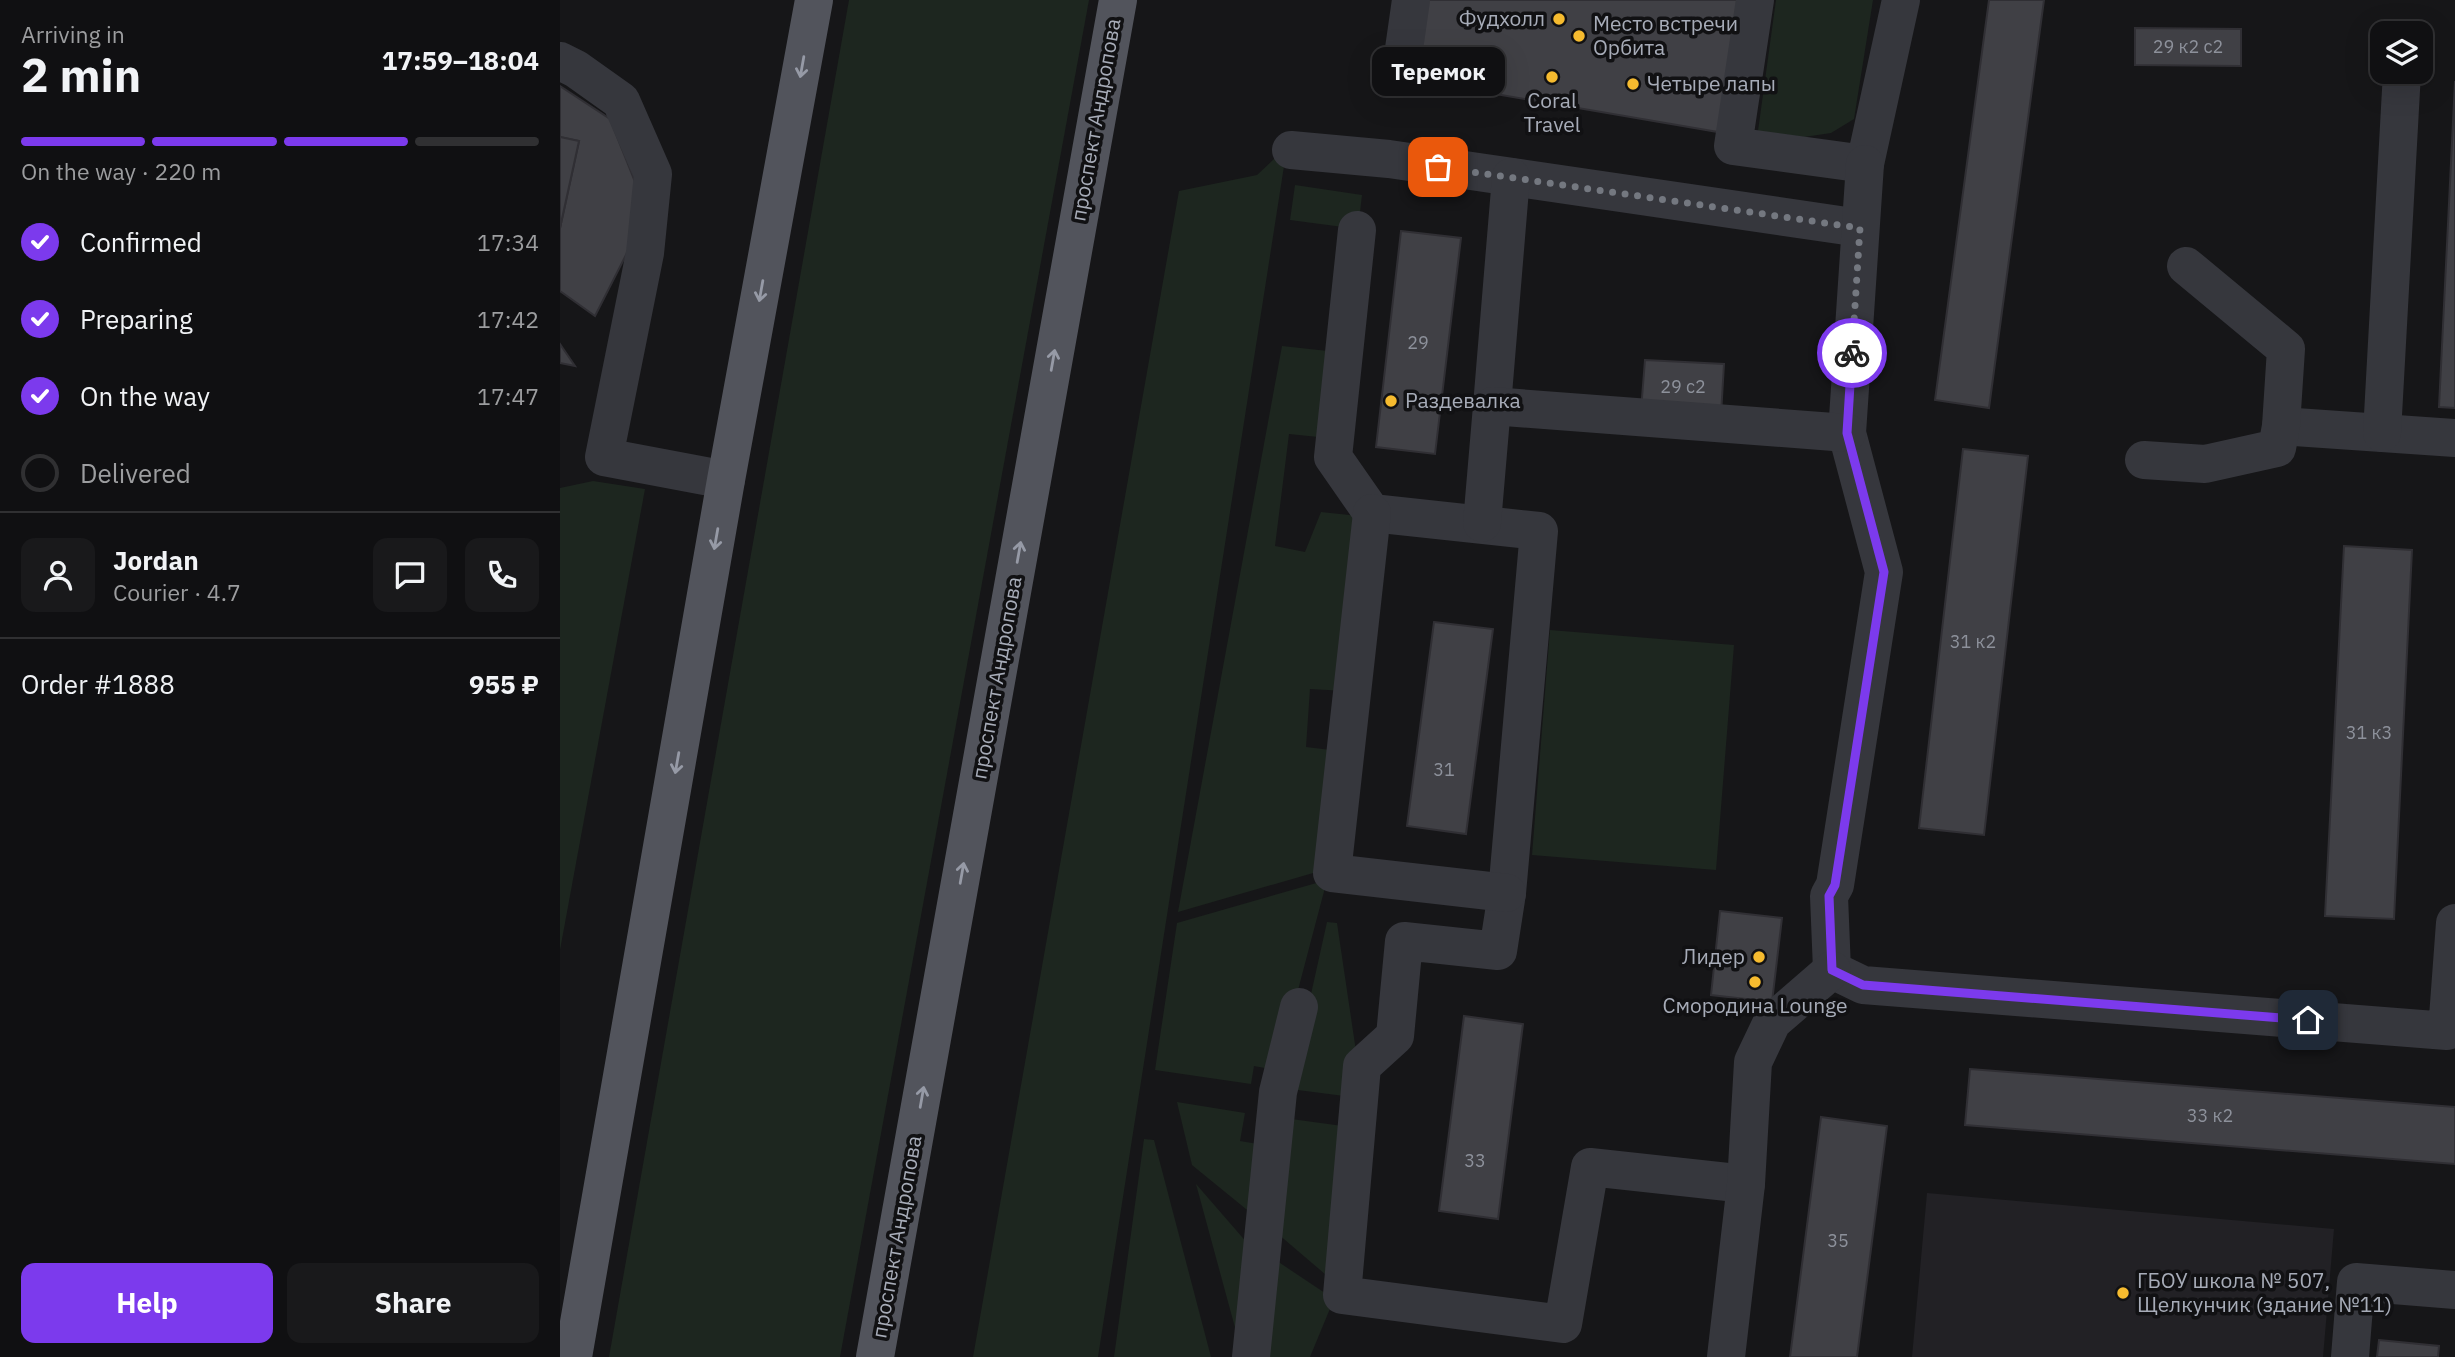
<!DOCTYPE html>
<meta charset="utf-8">
<style>
body{margin:0;font-family:"IBM Plex Sans",sans-serif;background:#19191b;color:#f1f3f6;height:100vh;display:flex;flex-direction:column;font-size:26px;white-space:nowrap}
*{box-sizing:border-box;margin:0}
p{font-size:23px;color:#9c9d9f}
.icon{flex:none;width:38px;height:38px;fill:none;stroke:currentColor;stroke-width:2;stroke-linecap:round;stroke-linejoin:round}
.map{position:relative;flex:1;overflow:hidden}
.drawer{display:flex;flex-direction:column;background:#101012;width:560px}
.drawer>*{flex:none}
.buttons{position:absolute;left:1810px;top:21px;display:grid;gap:14px}
.buttons a{display:grid;place-items:center;width:63px;height:63px;border-radius:14px;background:#101012;box-shadow:0 7px 28px #0002,0 0 0 2px #303032;font-size:35px}
.pin{position:absolute;display:grid;place-items:center;width:60px;height:60px;color:#fff;margin:-30px;border-radius:14px;box-shadow:0 4px 10px #0006}
.courier{position:absolute;display:grid;place-items:center;width:70px;height:70px;margin:-35px;border:5px solid #7c3aed;border-radius:50%;background:#fff;color:#222;box-shadow:0 2px 9px #0007}
.bubble{position:absolute;height:49px;border-radius:14px;background:#101012;box-shadow:0 7px 28px #0002,0 0 0 2px #303032;font-size:23px;font-weight:700;line-height:49px;text-align:center}
.summary em{font-style:normal;font-weight:700}
.summary div{display:flex;flex-direction:column-reverse}
.summary{display:flex;align-items:center;justify-content:space-between;height:119px;padding:0 21px}
h1{font-size:46px;font-weight:700;line-height:52px}
.bar{display:grid;grid-template-columns:repeat(4,1fr);gap:10px 7px;align-content:center;height:84px;padding:0 21px}
.bar i{height:9px;border-radius:5px;background:#303032}
.bar .current{background:#7c3aed}
.bar p{grid-column:span 4}
.line{display:flex;align-items:center;gap:18px;padding:0 21px;border-top:2px solid #303032}
.line div{flex:1}
.round{display:grid;place-items:center;flex:none;width:74px;height:74px;border-radius:14px;background:#19191b}
ol{padding:0 21px;list-style:none}
li{display:flex;align-items:center;gap:21px;height:77px}
li p{margin-inline-start:auto}
li .icon{padding:7px;border-radius:50%;background:#7c3aed;color:#fff;stroke-width:4}
li:last-child{color:#9c9d9f}
li i{width:38px;height:38px;border:4px solid #303032;border-radius:50%}
.action{display:flex;gap:14px;margin-top:auto;padding:14px 21px}
.action a{flex:1;height:80px;border-radius:14px;background:#7c3aed;color:#fff;font-size:28px;font-weight:700;line-height:80px;text-align:center}
.action a+a{background:#19191b;color:#f1f3f6}
main{display:flex;flex:1;min-height:0}
.map>svg:first-child{display:block}
.built{fill:#222125}
.green{fill:#1d261f}
.building{fill:#404045;stroke:#302f34;stroke-width:2}
.lines{fill:none;stroke-linecap:round;stroke-linejoin:round}
.minor{stroke:#36373d;stroke-width:38}
.major{stroke:#52545c;stroke-width:38}
.oneway{stroke:#969aa6}
.done{stroke:#747880;stroke-width:7;stroke-dasharray:0 12.6}
.route{stroke:#7c3aed;stroke-width:9}
.poi-dot{fill:#f6bb2f;stroke:#111113;stroke-width:2.5}
.labels{text-anchor:middle;stroke-width:7;stroke-linejoin:round;paint-order:stroke}
.number-label{font-size:18px;fill:#8d919b}
.poi-label{font-size:21px;fill:#a7acb8;stroke:#111113;text-anchor:start}
.street-label{font-size:21px;fill:#a7acb8;stroke:#111113}
</style>
<main>
<section class="drawer">
<div class="summary"><div><h1>2 min</h1><p>Arriving in</p></div><em>17:59–18:04</em></div>
<div class="bar"><i class="current"></i><i class="current"></i><i class="current"></i><i></i><p>On the way · 220 m</p></div>
<ol>
<li><svg class="icon" aria-label="check" viewBox="0 0 24 24"><path d="M5 12l5 5 9-10"/></svg>Confirmed<p>17:34</p></li>
<li><svg class="icon" aria-label="check" viewBox="0 0 24 24"><path d="M5 12l5 5 9-10"/></svg>Preparing<p>17:42</p></li>
<li><svg class="icon" aria-label="check" viewBox="0 0 24 24"><path d="M5 12l5 5 9-10"/></svg>On the way<p>17:47</p></li>
<li><i></i>Delivered</li>
</ol>
<div class="line" style="height:126px"><a class="round"><svg class="icon" aria-label="person" viewBox="0 0 24 24"><circle cx="12" cy="8" r="4"/><path d="M4 21q1-7 8-7t8 7"/></svg></a><div><b>Jordan</b><p>Courier · 4.7</p></div><a class="round"><svg class="icon" aria-label="chat" viewBox="0 0 24 24"><path d="M4 5h16v11H9l-5 4z"/></svg></a><a class="round"><svg class="icon" aria-label="phone" viewBox="0 0 24 24"><path d="M5 4h4l2 5-3 2q2 4 5 5l2-3 5 2v4C11 20 4 13 5 4z"/></svg></a></div>
<div class="line" style="height:91px"><div>Order #1888</div><b>955 ₽</b></div>
<div class="action"><a>Help</a><a>Share</a></div>
</section>
<div class="map">
<svg width="1895" height="1357" viewBox="0 0 1895 1357">
<rect width="100%" height="100%" fill="#161618"/>
<polygon class="built" points="1367,1193 1774,1229 1763,1357 1352,1357"/>
<g class="green">
<polygon points="289,0 529,0 280,1357 49,1357"/>
<polygon points="1216,0 1313,0 1294,119 1271,133 1244,137 1198,131"/>
<polygon points="727,147 538,1357 413,1357 619,191 697,175"/>
<polygon points="735,185 802,195 798,229 730,220"/>
<polygon points="722,346 777,352 768,438 729,434 715,546 745,552 761,512 808,517 785,691 750,689 746,747 779,751 767,869 618,912"/>
<polygon points="33,481 85,489 0,950 0,488"/>
<polygon points="990,630 1174,645 1156,870 972,855"/>
<polygon points="767,880 717,1070 694,1066 691,1084 595,1070 617,923"/>
<polygon points="767,922 777,923 797,1058 792,1097 730,1089"/>
<polygon points="617,1102 685,1113 680,1141 704,1145 697,1218 632,1165"/>
<polygon points="724,1118 790,1127 779,1286 711,1228"/>
<polygon points="584,1139 594,1140 651,1357 554,1357"/>
<polygon points="636,1184 695,1252 683,1357"/>
<polygon points="708,1255 774,1299 750,1357 697,1357"/>
</g>
<g class="building">
<polygon points="864,0 1186,0 1158,132 860,81 854,72"/>
<polygon points="1429,0 1484,0 1429,408 1375,400"/>
<polygon points="1575,28 1681,29 1681,66 1575,65"/>
<polygon points="1895,81 1895,408 1879,407"/>
<polygon points="0,86 50,119 75,182 68,251 35,316 0,291 0,228 19,141 0,137"/>
<polygon points="0,137 19,141 0,228"/>
<polygon points="841,231 901,238 875,454 816,447"/>
<polygon points="0,344 15,366 0,363"/>
<polygon points="1085,360 1164,364 1161,415 1081,410"/>
<polygon points="1403,449 1468,456 1424,835 1359,828"/>
<polygon points="1784,546 1852,550 1834,919 1765,916"/>
<polygon points="874,622 933,629 906,834 847,826"/>
<polygon points="1160,911 1222,918 1212,1002 1151,995"/>
<polygon points="904,1016 963,1024 938,1219 879,1211"/>
<polygon points="1410,1069 1895,1107 1895,1164 1405,1125"/>
<polygon points="1261,1117 1327,1126 1297,1357 1230,1357"/>
<polygon points="1819,1340 1879,1346 1878,1357 1817,1357"/>
</g>
<g class="lines">
<g class="minor">
<polyline points="1195,0 1173,146 1305,164 1341,0"/>
<polyline points="0,61 16,69 61,101 93,174 85,253 44,457 166,480"/>
<polyline points="842,63 851,0"/>
<polyline points="731,150 829,159 1300,228"/>
<polyline points="1305,164 1287,433 1324,572 1275,885 1269,896 1272,970 1303,985 1887,1031 1895,923"/>
<polyline points="797,230 773,457 812,513 979,531 947,893 938,951 844,941 835,1036 802,1066 782,1295 1003,1324 1030,1167 1186,1184"/>
<polyline points="932,406 951,177"/>
<polyline points="1721,426 1895,438"/>
<polyline points="1822,433 1842,72"/>
<polyline points="1584,460 1645,464 1717,448 1721,426 1726,349 1626,266"/>
<polyline points="812,513 772,873 947,893"/>
<polyline points="922,523 932,406 1287,433"/>
<polyline points="691,1357 718,1092 739,1007"/>
<polyline points="1166,1357 1186,1184 1193,1062 1212,1022 1272,970"/>
<polyline points="1790,1357 1796,1282 1895,1290"/>
</g>
<g class="major">
<polyline points="13,1357 166,480 254,0"/>
<polyline points="315,1357 558,0"/>
</g>
</g>
<defs><path id="oneway-shaft" d="M-6 0H5M1.5-3L5.5 0L1.5 3" fill="none" stroke-width="1.6" stroke-linecap="round" stroke-linejoin="round" transform="scale(1.75)"/></defs>
<g class="oneway">
<use href="#oneway-shaft" transform="translate(242 67) rotate(100)"/>
<use href="#oneway-shaft" transform="translate(201 291) rotate(100)"/>
<use href="#oneway-shaft" transform="translate(493 360) rotate(-80)"/>
<use href="#oneway-shaft" transform="translate(156 539) rotate(100)"/>
<use href="#oneway-shaft" transform="translate(459 552) rotate(-80)"/>
<use href="#oneway-shaft" transform="translate(117 763) rotate(100)"/>
<use href="#oneway-shaft" transform="translate(402 873) rotate(-80)"/>
<use href="#oneway-shaft" transform="translate(362 1097) rotate(-80)"/>
</g>
<g class="lines">
<polyline class="done" points="878,167 1300,228 1292,353"/>
<polyline class="route" points="1292,353 1287,433 1324,572 1275,885 1269,896 1272,970 1303,985 1748,1020"/>
</g>
<g class="poi-dot">
<circle cx="999" cy="19" r="7"/>
<circle cx="1019" cy="36" r="7"/>
<circle cx="992" cy="77" r="7"/>
<circle cx="1073" cy="84" r="7"/>
<circle cx="831" cy="401" r="7"/>
<circle cx="1199" cy="957" r="7"/>
<circle cx="1195" cy="982" r="7"/>
<circle cx="1563" cy="1293" r="7"/>
</g>
<g class="labels">
<g class="number-label">
<text x="1628" y="53">29 к2 с2</text>
<text x="858" y="349">29</text>
<text x="1123" y="393">29 с2</text>
<text x="1413" y="648">31 к2</text>
<text x="1809" y="739">31 к3</text>
<text x="884" y="776">31</text>
<text x="1650" y="1122">33 к2</text>
<text x="915" y="1167">33</text>
<text x="1278" y="1247">35</text>
</g>
<g class="poi-label">
<text x="985" y="26" text-anchor="end">Фудхолл</text>
<text x="1033" y="31">Место встречи<tspan x="1033" dy="24">Орбита</tspan></text>
<text x="1087" y="91">Четыре лапы</text>
<text x="992" y="108" text-anchor="middle">Coral<tspan x="992" dy="24">Travel</tspan></text>
<text x="845" y="408">Раздевалка</text>
<text x="1185" y="964" text-anchor="end">Лидер</text>
<text x="1195" y="1013" text-anchor="middle">Смородина Lounge</text>
<text x="1577" y="1288">ГБОУ школа № 507,<tspan x="1577" dy="24">Щелкунчик (здание №11)</tspan></text>
</g>
<g class="street-label">
<text transform="translate(536 120) rotate(-80)" y="7">проспект Андропова</text>
<text transform="translate(437 678) rotate(-80)" y="7">проспект Андропова</text>
<text transform="translate(337 1237) rotate(-80)" y="7">проспект Андропова</text>
</g>
</g>
</svg>
<div class="buttons">
<a><svg class="icon" aria-label="layers" viewBox="0 0 24 24"><path d="M12 4l9 5-9 5-9-5zM3 14l9 5 9-5"/></svg></a>
</div>
<div class="pin" style="left:878px;top:167px;background:#ea580c"><svg class="icon" aria-label="bag" viewBox="0 0 24 24"><path d="M5 8h14l-1 12H6zM9 8a3 3 0 0 1 6 0"/></svg></div>
<div class="pin" style="left:1748px;top:1020px;background:#1f2937"><svg class="icon" aria-label="home" viewBox="0 0 24 24"><path d="M3 11l9-7 9 7M6 9v11h12V9"/></svg></div>
<div class="courier" style="left:1292px;top:353px"><svg class="icon" aria-label="bike" viewBox="0 0 24 24"><circle cx="6" cy="16" r="4"/><circle cx="18" cy="16" r="4"/><path d="M6 16l4-8h5l3 8M10 8l3 8H6M13 5h3"/></svg></div>
<div class="bubble" style="left:812px;top:47px;width:133px">Теремок</div>
</div>
</main>
